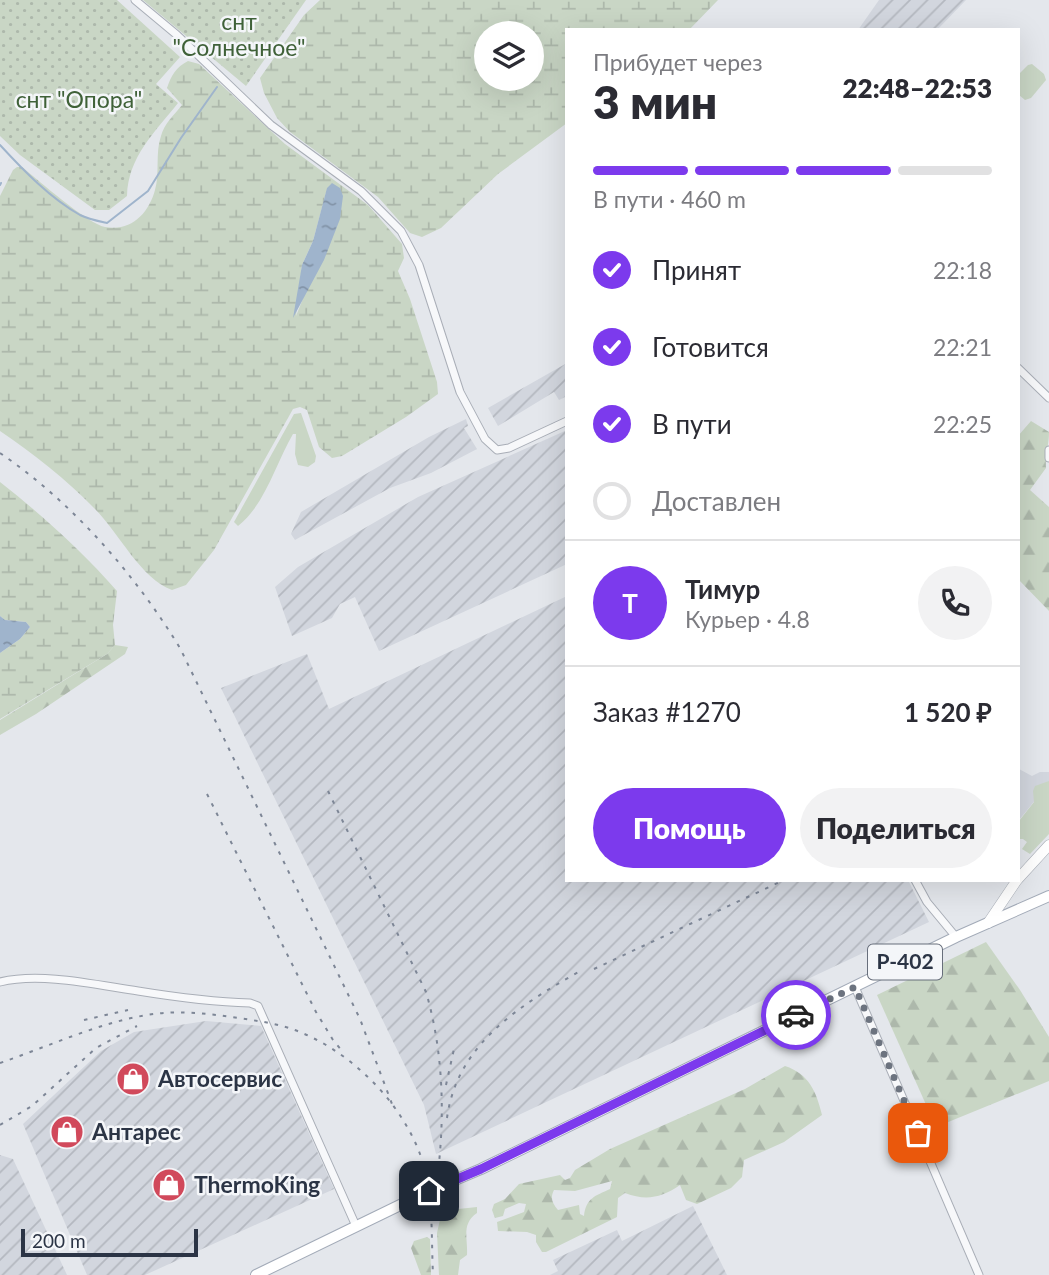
<!DOCTYPE html>
<html lang="ru">
<meta charset="utf-8">
<style>
body{margin:0;font-family:Lato,sans-serif;background:#f2f2f3;color:#2b2b33;height:100vh;display:flex;flex-direction:column;font-size:26px;white-space:nowrap}
*{box-sizing:border-box;margin:0}
p{font-size:23px;color:#7c7c81}
.icon{flex:none;width:38px;height:38px;fill:none;stroke:currentColor;stroke-width:2;stroke-linecap:round;stroke-linejoin:round}
.map{position:relative;flex:1;overflow:hidden}
.details{position:absolute;left:565px;top:28px;width:455px;height:854px;display:flex;flex-direction:column;background:#fff;border-radius:0px;box-shadow:0 7px 28px #0002}
.details>*{flex:none}
.controls{position:absolute;left:474px;top:21px;display:grid;gap:14px}
.controls a{display:grid;place-items:center;width:70px;height:70px;border-radius:50%;background:#fff;box-shadow:0 7px 28px #0002;font-size:35px}
.scale{position:absolute;left:21px;bottom:18px;width:177px;box-sizing:border-box;padding-left:7px;border:4px solid #2b3445;border-top:0;font-size:19px;line-height:24px;white-space:nowrap;color:#2b3445;-webkit-text-stroke:5px #f4f6f9;paint-order:stroke}
.pin{position:absolute;display:grid;place-items:center;width:60px;height:60px;color:#fff;margin:-30px;border-radius:14px;box-shadow:0 4px 10px #0006}
.courier{position:absolute;display:grid;place-items:center;width:70px;height:70px;margin:-35px;border:5px solid #7c3aed;border-radius:50%;background:#fff;color:#222;box-shadow:0 2px 9px #0007}
.overview em{font-style:normal;font-weight:800}
.overview div{display:flex;flex-direction:column-reverse}
.overview{display:flex;align-items:center;justify-content:space-between;height:119px;padding:0 28px}
h1{font-size:46px;font-weight:800;line-height:52px}
.bar{display:grid;grid-template-columns:repeat(4,1fr);gap:10px 7px;align-content:center;height:84px;padding:0 28px}
.bar i{height:9px;border-radius:5px;background:#e1e1e2}
.bar .current{background:#7c3aed}
.bar p{grid-column:span 4}
.line{display:flex;align-items:center;gap:18px;padding:0 28px;border-top:2px solid #e1e1e2}
.line div{flex:1}
.round{display:grid;place-items:center;flex:none;width:74px;height:74px;border-radius:37px;background:#f2f2f3}
ol{padding:0 28px;list-style:none}
li{display:flex;align-items:center;gap:21px;height:77px}
li p{margin-inline-start:auto}
li .icon{padding:7px;border-radius:50%;background:#7c3aed;color:#fff;stroke-width:4}
li:last-child{color:#7c7c81}
li i{width:38px;height:38px;border:4px solid #e1e1e2;border-radius:50%}
.cta{display:flex;gap:14px;margin-top:auto;padding:14px 28px}
.cta a{flex:1;height:80px;border-radius:42px;background:#7c3aed;color:#fff;font-size:28px;font-weight:800;line-height:80px;text-align:center}
.cta a+a{background:#f2f2f3;color:#2b2b33}
.map>svg:first-child{display:block}
.built{fill:#d2d6de}
.industrial{fill:url(#industrial-furrows)}
.green{fill:#c9d6c5}
.forest{fill:url(#forest-firs);fill-rule:evenodd}
.wetland{fill:url(#wetland-marsh);fill-rule:evenodd}
.garden{fill:url(#garden-dots)}
.water{fill:url(#water-ripples)}
.lines{fill:none;stroke-linecap:round;stroke-linejoin:round}
.stream{stroke:#9fb4cc;stroke-width:2}
.street-casing{stroke:#a9aeb7;stroke-width:9}
.secondary-casing{stroke:#a9aeb7;stroke-width:11}
.primary-casing{stroke:#a3abb8;stroke-width:12}
.street{stroke:#f7f8fa;stroke-width:7}
.secondary{stroke:#fff;stroke-width:10}
.primary{stroke:#fff;stroke-width:10}
.rail{stroke:#7d8696;stroke-width:2;stroke-dasharray:3.5 7;stroke-linecap:butt}
.done{stroke:#6c737f;stroke-width:7;stroke-dasharray:0 12.6}
.route{stroke:#7c3aed;stroke-width:9}
.labels{text-anchor:middle;stroke-width:5;stroke-linejoin:round;paint-order:stroke}
.shield{fill:#f4f6f9;stroke:#676e7b;stroke-width:2}
.shield-label{font-size:21px;font-weight:bold;fill:#2b3445}
.park-label{font-size:23px;fill:#3f6138;stroke:#f4f6f9}
.poi-label{font-size:23px;font-weight:bold;fill:#2b3445;stroke:#f4f6f9;text-anchor:start}
</style>
<div class="map">
<svg width="1049" height="1275" viewBox="0 0 1049 1275">
<defs>
<pattern id="industrial-furrows" width="10" height="10" patternUnits="userSpaceOnUse" patternTransform="scale(1.75)"><rect width="10" height="10" fill="#d2d6de"/><path d="M-1 1l2-2M0 10L10 0M9 11l2-2" fill="none" stroke="#b4b8c0"/></pattern>
<pattern id="forest-firs" width="22" height="20" patternUnits="userSpaceOnUse" patternTransform="scale(1.75)"><rect width="22" height="20" fill="#c9d6c5"/><path d="M5 1l3.5 6h-7zM16 11l3.5 6h-7z" fill="#adb8ab"/></pattern>
<pattern id="wetland-marsh" width="20" height="14" patternUnits="userSpaceOnUse" patternTransform="scale(1.75)"><rect width="20" height="14" fill="#c9d6c5"/><path d="M1 5h8M5 5V1M11 12h8M15 12V8" fill="none" stroke="#adb8ab"/></pattern>
<pattern id="garden-dots" width="8" height="8" patternUnits="userSpaceOnUse" patternTransform="scale(1.75)"><rect width="8" height="8" fill="#c9d6c5"/><path d="M2 2h.1M6 6h.1" fill="none" stroke="#adb8ab" stroke-width="1.8" stroke-linecap="round"/></pattern>
<pattern id="water-ripples" width="26" height="14" patternUnits="userSpaceOnUse" patternTransform="scale(1.75)"><rect width="26" height="14" fill="#9fb4cc"/><path d="M2 4q2-2 4 0t4 0M15 11q2-2 4 0t4 0" fill="none" stroke="#8293a7"/></pattern>
</defs>
<rect width="100%" height="100%" fill="#e4e7ec"/>
<polygon class="built" points="1019,769 1032,776 1040,772 1049,772 1049,783 1019,820"/>
<g class="industrial">
<polygon points="879,0 966,0 937,30 858,30"/>
<polygon points="567,363 567,396 559,400 554,392 498,426 488,408"/>
<polygon points="466,419 468,426 464,428 477,449 431,473 390,488 302,536 295,540 291,534 301,512 429,437"/>
<polygon points="567,430 567,564 379,651 355,597 340,604 332,618 292,636 275,587 298,567 418,497"/>
<polygon points="567,596 567,880 908,880 929,922 436,1154 424,1105 221,688 307,654 329,709"/>
<polygon points="206,1021 261,1026 334,1189 145,1275 87,1275 23,1124 101,1051 134,1032"/>
<polygon points="0,1155 13,1159 67,1275 0,1275"/>
<polygon points="693,1206 727,1275 550,1275 558,1271 553,1260 617,1230 622,1241"/>
</g>
<g class="green">
<polygon points="1032,64 1044,74 1046,80 1031,98 1025,100 1019,95 1019,74 1028,65"/>
<path d="M301,413L316,456L315,462L308,467L298,465L295,454L296,434H293C276,463 265,505 238,526L234,522L294,414Z"/>
<polygon points="1049,781 1049,834 1030,854 1022,849 1027,842 1023,839 1019,839 1019,821 1034,802 1033,791 1035,786"/>
</g>
<g class="forest">
<path d="M1031,421L1049,432C1049,445 1045,455 1046,468L1030,490L1049,507V611L1019,580L1018,436Z"/>
<polygon points="115,645 128,647 125,654 36,714 0,735 0,720 107,654"/>
<polygon points="986,942 1020,990 1049,1037 1049,1081 936,1127 877,995"/>
<path d="M785,1066C809,1074 816,1091 822,1115L784,1142L744,1160L742,1177L731,1188L697,1204L686,1200L680,1185C661,1198 646,1201 625,1193L618,1198L617,1217L546,1252H542L536,1242V1235L527,1232L498,1231L497,1222L524,1212L526,1204L519,1203L505,1209L503,1216L495,1218L492,1210L494,1204L505,1199L519,1184L560,1175L565,1180L570,1178L575,1170L610,1149L745,1089ZM612,1181L610,1189C595,1196 586,1198 584,1216L580,1214L579,1205L558,1210C552,1203 550,1198 554,1190L575,1191Z"/>
<path d="M477,1207V1213C461,1224 468,1238 467,1255L460,1260L458,1275H439L437,1233L441,1215L449,1210Z"/>
<polygon points="427,1237 430,1239 431,1275 421,1275 411,1248 414,1241"/>
</g>
<g class="wetland">
<path d="M320,0H718L689,30H567V123L498,174L441,228L422,237L410,233L378,197L290,132L277,118L264,93L260,78L304,15ZM486,33H532V79H486Z"/>
<path d="M188,61L199,64L285,144L368,205L402,244L404,258L398,271L410,299L437,382L438,394L406,417L342,456L332,458L319,447L307,410L300,407L293,409L214,550L186,585L172,590C141,579 119,533 95,509C66,479 34,454 0,431V196L13,170L17,167H22C38,180 88,224 105,227C131,232 149,213 155,190C160,173 155,153 161,136C164,124 174,115 182,105L167,88C171,76 176,67 188,61ZM327,189L306,291L296,316L302,265L313,241Z"/>
<path d="M0,482C42,515 82,551 117,591L113,625L115,645L107,654L0,719V653L20,639L30,627L26,622L5,620L0,616Z"/>
</g>
<g class="garden">
<path d="M0,0H117L180,57L156,84L178,103C155,132 128,157 127,196L109,210H95L20,155L0,136Z"/>
<polygon points="143,0 306,0 246,86"/>
</g>
<g class="water">
<polygon points="332,183 340,188 343,196 340,219 324,260 293,318 302,265 313,241 327,188"/>
<polygon points="0,616 5,620 26,622 30,627 20,639 0,653"/>
</g>
<g class="lines">
<g class="stream">
<path d="M0,145C23,170 50,198 80,215C88,219 98,221 107,223L148,191L181,138L217,87"/>
<polyline points="0,185 1,183"/>
</g>
<defs>
<g id="street">
<polyline points="135,0 177,35 271,125 361,191 401,231 419,265 460,392 485,439 497,450 509,448 567,421"/>
<polyline points="1018,368 1049,398"/>
<polyline points="1049,450 1049,458"/>
<polyline points="915,880 927,902 956,937"/>
<path d="M0,982C41,972 97,985 138,991C175,997 213,1002 250,1003L258,1006L356,1226"/>
<polyline points="855,987 979,1275"/>
</g>
<g id="secondary">
<polyline points="1018,879 1049,845"/>
<polyline points="988,923 1017,880"/>
</g>
<polyline id="primary" points="256,1275 429,1191 481,1169 956,937 1049,896"/>
</defs>
<use href="#street" class="street-casing"/>
<use href="#secondary" class="secondary-casing"/>
<use href="#primary" class="primary-casing"/>
<use href="#street" class="street"/>
<use href="#secondary" class="secondary"/>
<use href="#primary" class="primary"/>
<g class="rail">
<path d="M0,453C73,503 134,573 180,648L360,1019L392,1104"/>
<path d="M328,791L426,992C443,1050 445,1113 438,1172"/>
<polyline points="207,794 316,1012 333,1040 343,1052"/>
<polyline points="594,969 784,880"/>
<polyline points="84,1020 128,1010"/>
<path d="M0,1063C47,1047 98,1023 147,1015C176,1010 203,1013 231,1017C251,1020 270,1022 289,1028C346,1047 399,1098 420,1154C434,1192 431,1235 433,1275"/>
<polyline points="446,1085 454,1049"/>
<path d="M447,1118C457,1043 522,1004 582,970"/>
<polyline points="0,1125 32,1106 96,1048 137,1026"/>
</g>
</g>
<g class="lines">
<polyline class="done" points="796,1015 855,987 918,1133"/>
<polyline class="route" points="429,1191 481,1169 796,1015"/>
</g>
<defs>
<symbol id="shop-disc" viewBox="-11 -11 22 22"><circle r="9.5" fill="#d1495b" stroke="#f4f6f9"/><path d="M-5-2.5h2.3a2.7 3.5 0 0 1 5.4 0H5L5.5 6h-11ZM-1.5-2.5h3a1.5 2.3 0 0 0-3 0Z" fill="#fff"/></symbol>
</defs>
<g fill-rule="evenodd">
<use href="#shop-disc" x="114" y="1060" width="38" height="38"/>
<use href="#shop-disc" x="48" y="1113" width="38" height="38"/>
<use href="#shop-disc" x="150" y="1166" width="38" height="38"/>
</g>
<g class="labels">
<rect class="shield" x="868" y="944.5" width="74" height="35" rx="5"/>
<g class="shield-label">
<text x="905" y="969">Р-402</text>
</g>
<g class="park-label">
<text x="239" y="30">снт<tspan x="239" dy="26">"Солнечное"</tspan></text>
<text x="79" y="108">снт "Опора"</text>
</g>
<g class="poi-label">
<text x="158" y="1087">Автосервис</text>
<text x="92" y="1140">Антарес</text>
<text x="194" y="1193">ThermoKing</text>
</g>
</g>
</svg>
<div class="controls">
<a><svg class="icon" aria-label="layers" viewBox="0 0 24 24"><path d="M12 4l9 5-9 5-9-5zM3 14l9 5 9-5"/></svg></a>
</div>
<div class="scale">200 m</div>
<div class="pin" style="left:918px;top:1133px;background:#ea580c"><svg class="icon" aria-label="bag" viewBox="0 0 24 24"><path d="M5 8h14l-1 12H6zM9 8a3 3 0 0 1 6 0"/></svg></div>
<div class="pin" style="left:429px;top:1191px;background:#1f2937"><svg class="icon" aria-label="home" viewBox="0 0 24 24"><path d="M3 11l9-7 9 7M6 9v11h12V9"/></svg></div>
<div class="courier" style="left:796px;top:1015px"><svg class="icon" aria-label="car" viewBox="0 0 24 24"><path d="M5 17H2v-5l4-1 3-4h7l3 4 3 1v5h-3M9 17h6M6 11h13"/><circle cx="7" cy="17" r="2"/><circle cx="17" cy="17" r="2"/></svg></div>
<section class="details">
<div class="overview"><div><h1>3 мин</h1><p>Прибудет через</p></div><em>22:48–22:53</em></div>
<div class="bar"><i class="current"></i><i class="current"></i><i class="current"></i><i></i><p>В пути · 460 m</p></div>
<ol>
<li><svg class="icon" aria-label="check" viewBox="0 0 24 24"><path d="M5 12l5 5 9-10"/></svg>Принят<p>22:18</p></li>
<li><svg class="icon" aria-label="check" viewBox="0 0 24 24"><path d="M5 12l5 5 9-10"/></svg>Готовится<p>22:21</p></li>
<li><svg class="icon" aria-label="check" viewBox="0 0 24 24"><path d="M5 12l5 5 9-10"/></svg>В пути<p>22:25</p></li>
<li><i></i>Доставлен</li>
</ol>
<div class="line" style="height:126px"><b class="round" style="background:#7c3aed;color:#fff">Т</b><div><b>Тимур</b><p>Курьер · 4.8</p></div><a class="round"><svg class="icon" aria-label="phone" viewBox="0 0 24 24"><path d="M5 4h4l2 5-3 2q2 4 5 5l2-3 5 2v4C11 20 4 13 5 4z"/></svg></a></div>
<div class="line" style="height:91px"><div>Заказ #1270</div><b>1 520 ₽</b></div>
<div class="cta"><a>Помощь</a><a>Поделиться</a></div>
</section>
</div>
